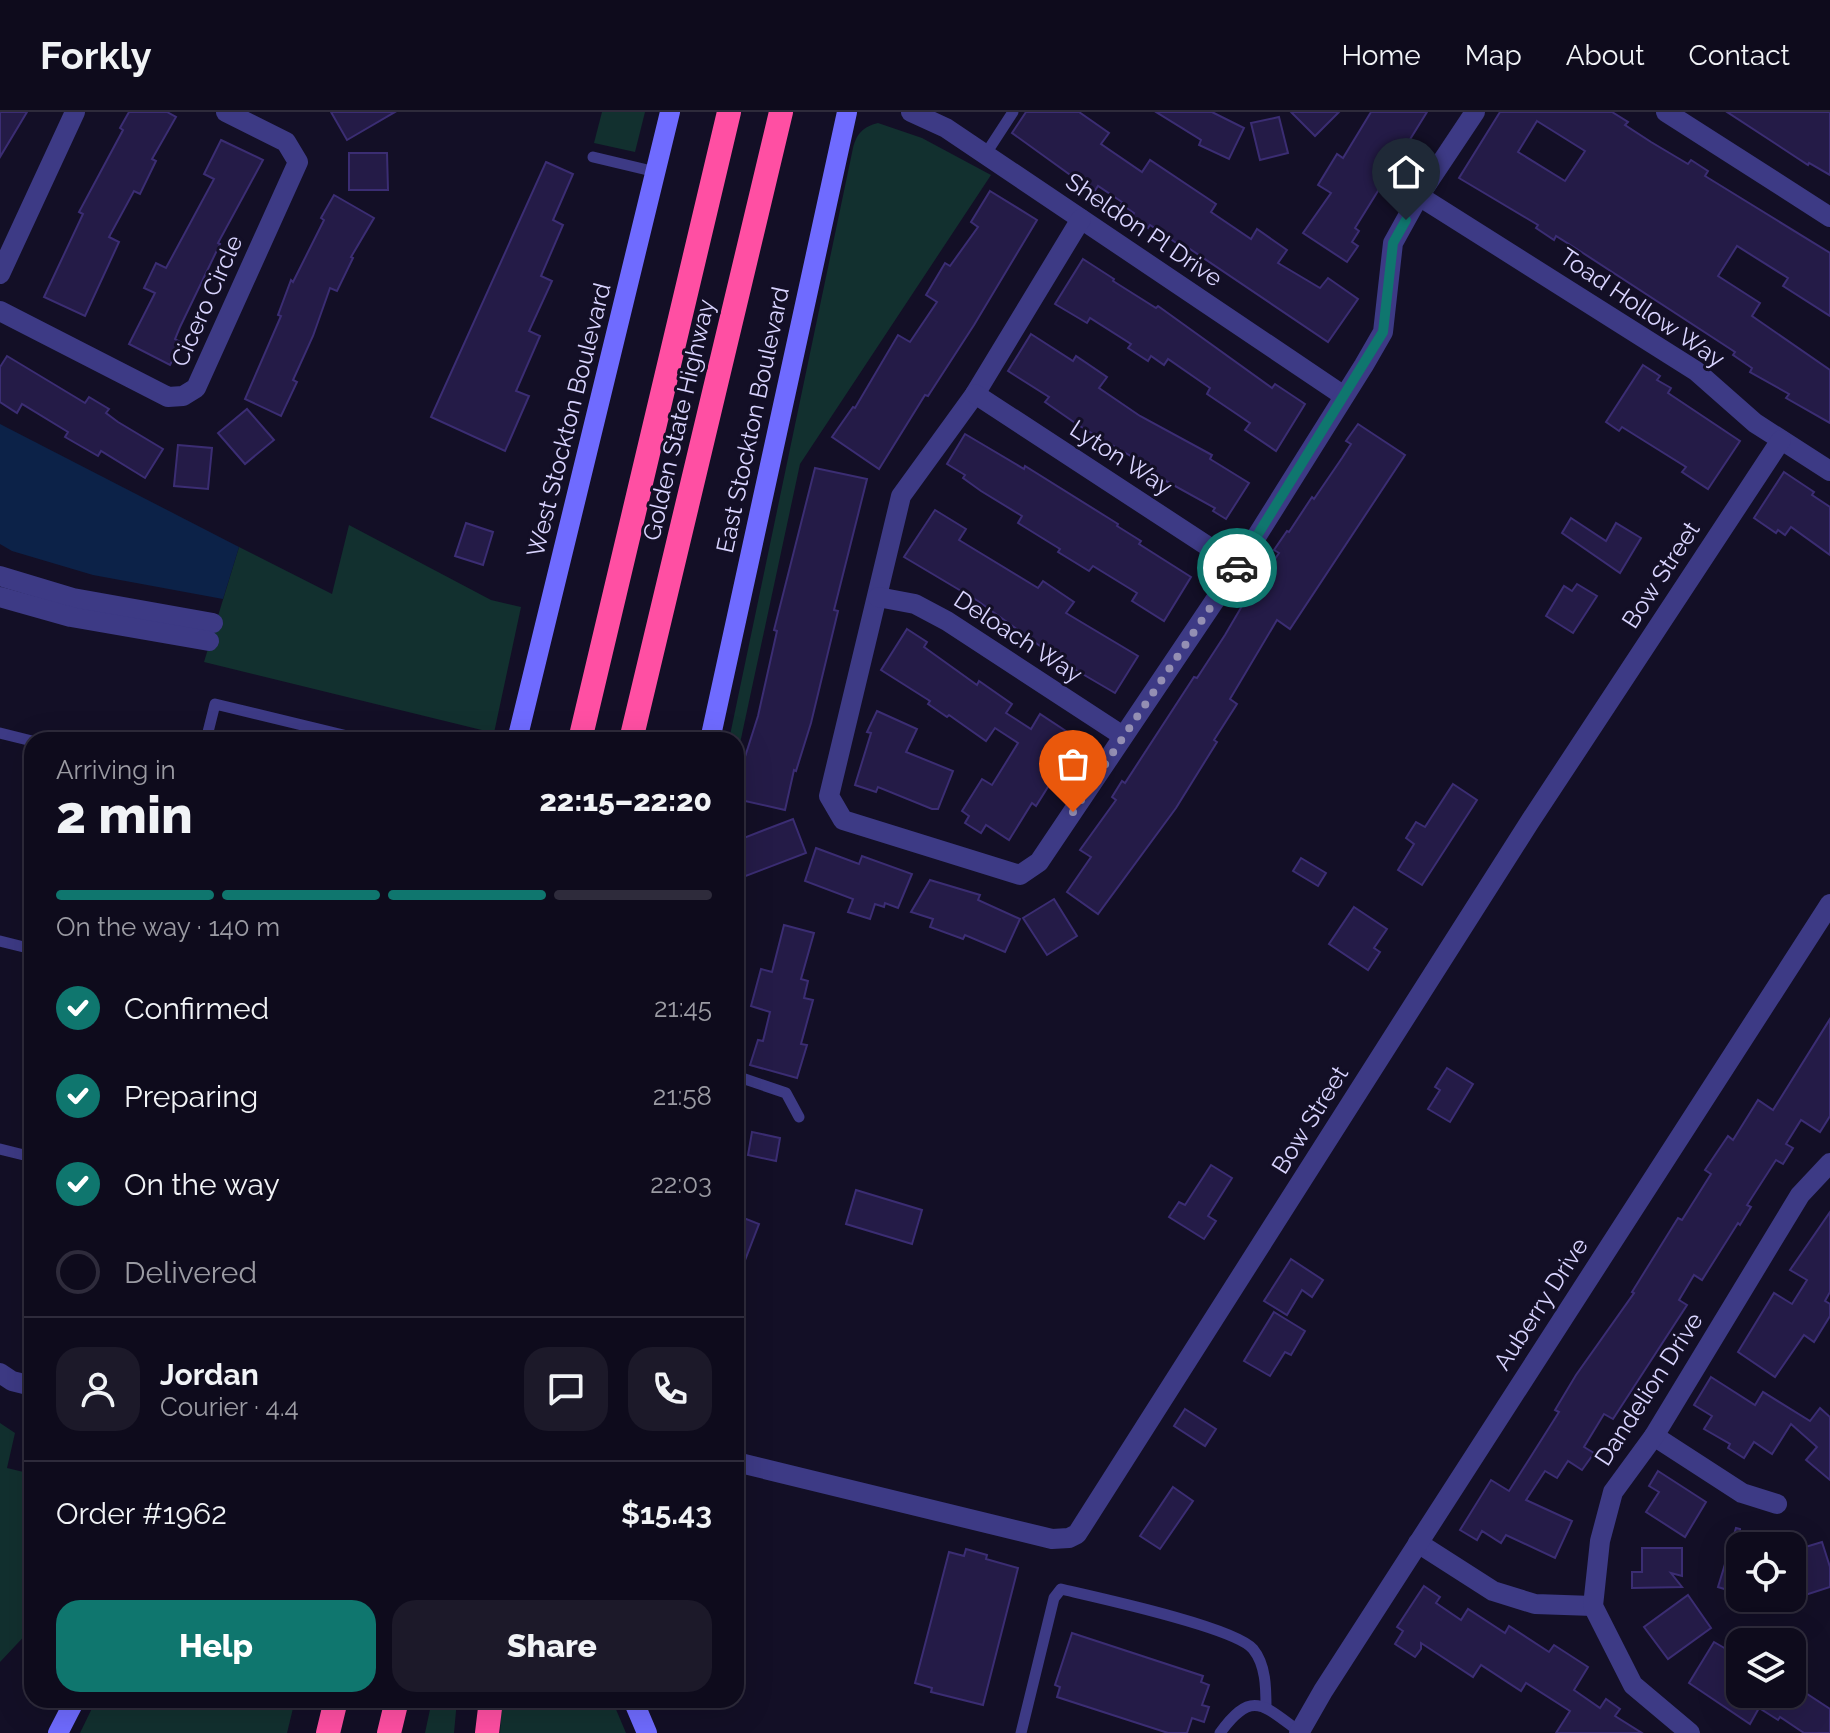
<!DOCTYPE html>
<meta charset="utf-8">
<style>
body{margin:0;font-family:Raleway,sans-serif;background:#1c1929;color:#f1f3f6;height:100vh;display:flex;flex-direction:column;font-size:30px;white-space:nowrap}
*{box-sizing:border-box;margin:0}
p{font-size:26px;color:#9b9ba3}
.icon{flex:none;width:44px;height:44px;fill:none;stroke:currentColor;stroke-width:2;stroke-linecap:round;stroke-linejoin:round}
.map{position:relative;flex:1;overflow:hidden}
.panel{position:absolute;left:24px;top:620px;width:720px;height:976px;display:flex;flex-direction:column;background:#0e0b1c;border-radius:24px;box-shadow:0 8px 32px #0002,0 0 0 2px #2e2b3b}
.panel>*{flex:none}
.buttons{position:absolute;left:1726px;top:1420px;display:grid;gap:16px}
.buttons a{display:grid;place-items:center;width:80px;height:80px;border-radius:16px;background:#0e0b1c;box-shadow:0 8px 32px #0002,0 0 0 2px #2e2b3b;font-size:40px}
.pin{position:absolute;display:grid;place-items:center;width:68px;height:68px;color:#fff;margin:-82px -34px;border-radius:50% 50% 50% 0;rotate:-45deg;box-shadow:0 0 8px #0007}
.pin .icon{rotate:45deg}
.courier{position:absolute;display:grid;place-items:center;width:80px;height:80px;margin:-40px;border:6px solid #0f766e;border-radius:50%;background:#fff;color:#222;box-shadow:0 2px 10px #0007}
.head em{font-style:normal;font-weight:800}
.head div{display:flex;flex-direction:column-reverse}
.head{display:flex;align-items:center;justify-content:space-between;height:136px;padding:0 32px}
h1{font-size:52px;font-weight:800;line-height:60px}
.bar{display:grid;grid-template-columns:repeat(4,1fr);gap:12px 8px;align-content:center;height:96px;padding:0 32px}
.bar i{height:10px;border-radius:6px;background:#2e2b3b}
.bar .on{background:#0f766e}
.bar p{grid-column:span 4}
.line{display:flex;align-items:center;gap:20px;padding:0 32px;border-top:2px solid #2e2b3b}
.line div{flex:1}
.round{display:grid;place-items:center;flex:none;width:84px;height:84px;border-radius:24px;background:#1c1929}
ol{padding:0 32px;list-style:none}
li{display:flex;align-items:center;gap:24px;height:88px}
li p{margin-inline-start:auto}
li .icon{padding:8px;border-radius:50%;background:#0f766e;color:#fff;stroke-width:4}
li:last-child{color:#9b9ba3}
li i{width:44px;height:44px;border:4px solid #2e2b3b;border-radius:50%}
.primary-button{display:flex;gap:16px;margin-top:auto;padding:16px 32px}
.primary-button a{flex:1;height:92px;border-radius:24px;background:#0f766e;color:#fff;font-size:32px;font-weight:800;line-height:92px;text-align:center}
.primary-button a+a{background:#1c1929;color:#f1f3f6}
header{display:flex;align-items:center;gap:48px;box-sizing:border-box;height:112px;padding:0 40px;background:#0e0b1c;border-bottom:2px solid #2e2b3b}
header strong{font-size:38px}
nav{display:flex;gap:44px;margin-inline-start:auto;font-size:28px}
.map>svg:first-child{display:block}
.green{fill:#12302f}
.water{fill:#0c2248}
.building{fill:#241b47;stroke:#3b2d73;stroke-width:2;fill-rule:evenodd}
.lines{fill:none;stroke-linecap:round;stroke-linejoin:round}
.lane{stroke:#3d3a85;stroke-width:11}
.street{stroke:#3d3a85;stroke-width:20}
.secondary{stroke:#6f6bff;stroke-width:20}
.highway{stroke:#ff4fa3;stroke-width:24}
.done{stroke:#948fb3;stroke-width:8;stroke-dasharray:0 14.4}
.route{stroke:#0f766e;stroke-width:10}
.labels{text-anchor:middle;stroke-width:6;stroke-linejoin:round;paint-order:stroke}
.street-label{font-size:24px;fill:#d9d4ff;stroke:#130f26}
</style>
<header>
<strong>Forkly</strong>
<nav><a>Home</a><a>Map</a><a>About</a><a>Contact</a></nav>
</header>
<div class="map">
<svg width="1830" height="1621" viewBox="0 0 1830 1621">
<rect width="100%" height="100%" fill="#130f26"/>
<g class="green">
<polygon points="602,0 645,0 635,40 594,31"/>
<path d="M878,11L922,26L991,63L800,352L736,650V628H729L853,36C857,21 863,15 878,11Z"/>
<polygon points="349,413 491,488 521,495 494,621 204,550 239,435 332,482"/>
<polygon points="0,1311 15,1321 7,1356 32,1362 32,1516 0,1550"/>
<polygon points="96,1588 295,1588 287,1621 80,1621"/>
<polygon points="432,1588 457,1588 454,1621 425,1621"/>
<polygon points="502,1588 612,1588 626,1621 500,1621"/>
</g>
<polygon class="water" points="0,312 239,435 223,487 93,463 12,439 0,432"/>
<g class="building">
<polygon points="0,0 27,0 0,45"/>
<polygon points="129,0 167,0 176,5 152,47 156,49 140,82 134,79 109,125 119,130 85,204 44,185 83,102 79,100 123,18 120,16"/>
<polygon points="331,0 395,0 347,28"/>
<polygon points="1026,0 1079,0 1109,21 1101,32 1142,60 1150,48 1216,92 1211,100 1251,127 1257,117 1287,138 1278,151 1320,176 1328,166 1358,187 1328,230 1187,135 1185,137 1150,113 1148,116 1132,105 1134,101 1121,92 1122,90 1098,74 1094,80 1012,21"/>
<polygon points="1156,0 1212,0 1244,16 1229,47 1199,33 1201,28"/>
<polygon points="1291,0 1339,0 1315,24"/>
<polygon points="1371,0 1427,0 1355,116 1359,119 1352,130 1358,134 1347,150 1303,121 1331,81 1318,73 1337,42 1343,46"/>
<path d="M1500,0H1612L1628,10L1625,13L1651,30L1688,52L1691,48L1708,59L1705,64L1830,141V204L1783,174L1788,166L1737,134L1718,164L1760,191L1752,204L1830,258V311L1786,286L1789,282L1750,260L1752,256L1733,243L1735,240L1583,141L1556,124L1554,128L1536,116L1538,113L1459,66ZM1537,9L1585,39L1565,69L1518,40Z"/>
<polygon points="1727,0 1830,0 1830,63 1809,51 1808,53"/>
<polygon points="1279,5 1288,41 1260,48 1251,11"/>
<polygon points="221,28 263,48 218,131 220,132 180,215 175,227 182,231 170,253 129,232 155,181 144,176 156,151 166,156 214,67 204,62"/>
<polygon points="349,41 387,41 388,78 349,78"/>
<polygon points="546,50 573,62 553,108 563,113 541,164 552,169 529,219 540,224 516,279 529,284 505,339 431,305"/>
<polygon points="990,79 1037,108 974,213 928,284 925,283 879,357 832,325 853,295 855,296 898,223 910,230 937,190 926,183 945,151 950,154 978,115 971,110"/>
<polygon points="334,83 374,106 351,145 353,146 337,179 330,176 313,224 293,268 297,270 281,304 245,287 281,204 278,203 291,168 293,170 324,108 321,106"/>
<polygon points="1083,147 1114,167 1113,169 1156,196 1158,194 1272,276 1275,272 1305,292 1276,339 1245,318 1250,311 1207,282 1210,276 1168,247 1164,253 1151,244 1148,249 1128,236 1131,232 1090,206 1087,211 1055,192"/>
<polygon points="1031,222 1073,249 1076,244 1107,265 1099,276 1140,304 1212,343 1210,347 1249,371 1226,407 1213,399 1215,396 1137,353 1139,349 1078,313 1045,290 1049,285 1008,259"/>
<polygon points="7,244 85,291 89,285 109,297 106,301 118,310 163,337 145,366 101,339 98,344 65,325 68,320 22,292 17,301 0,290 0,255"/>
<polygon points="1643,253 1660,264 1657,268 1671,276 1668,281 1740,329 1708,377 1682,360 1686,355 1622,315 1619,319 1606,310"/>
<polygon points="247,297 274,328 245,352 218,321"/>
<polygon points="1358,312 1405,343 1290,517 1277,508 1230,587 1237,592 1214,628 1217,630 1176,696 1098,802 1067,780 1091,745 1080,738 1116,688 1112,685 1122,669 1125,671 1194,565 1197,566 1225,523 1242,494 1279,441 1274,438 1287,419 1289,420 1312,385 1314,387 1342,346 1351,332 1346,329"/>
<polygon points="965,322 1024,357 1025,354 1118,412 1117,414 1141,429 1139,432 1191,465 1164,509 1132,489 1137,481 1093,454 1089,459 1058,440 1060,437 1018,411 1022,404 981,379 963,366 965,363 947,352"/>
<polygon points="178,333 212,336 208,377 174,374"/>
<polygon points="815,356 867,367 834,498 838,499 811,611 796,659 794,658 785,698 736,687 736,660 738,650 743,651 758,604 777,519 774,518"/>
<polygon points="1784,360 1814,380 1812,383 1830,395 1830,443 1791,415 1785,423 1778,418 1776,421 1754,406"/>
<polygon points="935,398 966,417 959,428 1038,476 1043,469 1074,490 1066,501 1138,544 1115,581 1062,550 978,489 904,445"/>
<polygon points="1571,406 1606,429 1616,411 1641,426 1620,461 1562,421"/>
<polygon points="466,411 493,420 483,453 455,444"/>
<polygon points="1577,472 1597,484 1573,521 1546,504 1564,474 1572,479"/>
<polygon points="907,517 927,530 924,535 977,573 979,569 1012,592 1006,601 1031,617 1040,602 1078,627 1036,694 1032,691 1009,728 986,713 981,721 965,711 969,704 962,699 982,667 992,673 1018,631 995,616 986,629 949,603 947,605 928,592 930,589 881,558"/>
<polygon points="877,599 917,617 906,640 953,659 938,697 932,697 878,675 876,680 855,673 871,621 867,620"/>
<polygon points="1453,672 1477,688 1422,773 1398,758 1414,732 1406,726 1416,710 1425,715"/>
<polygon points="793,707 806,741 743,765 736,749 736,736 743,733 741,727"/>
<polygon points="816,736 859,752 862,744 912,762 898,796 885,791 884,795 875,792 870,807 848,800 853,787 805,769"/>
<polygon points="1301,746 1326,761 1318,774 1293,759"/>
<polygon points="930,768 980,783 978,788 1020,807 1005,840 965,823 963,827 930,815 933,807 911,800"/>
<polygon points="1054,787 1077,824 1047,843 1023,806"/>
<polygon points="1354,795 1387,817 1374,836 1380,840 1368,858 1329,832"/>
<polygon points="784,813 814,821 801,867 808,869 804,886 813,888 801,932 807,933 797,966 750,953 758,928 763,929 770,900 751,894 761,857 772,860"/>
<polygon points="1830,907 1830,1004 1820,1020 1801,1008 1786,1032 1793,1036 1783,1052 1776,1048 1747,1093 1751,1095 1740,1113 1738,1111 1702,1168 1694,1163 1679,1188 1687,1193 1613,1307 1604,1302 1584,1335 1594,1341 1582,1358 1568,1349 1557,1366 1545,1359 1526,1388 1572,1409 1555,1446 1506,1423 1501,1431 1482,1419 1477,1428 1460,1418 1491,1368 1509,1379 1559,1300 1555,1298 1576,1263 1634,1181 1632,1180 1678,1106 1682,1108 1711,1062 1705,1058 1728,1024 1733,1028 1758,988 1773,998"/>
<polygon points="1447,956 1473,972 1450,1010 1428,997 1440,978 1435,975"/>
<polygon points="752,1020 780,1026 776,1049 748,1043"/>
<polygon points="1211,1053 1232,1066 1208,1104 1216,1109 1204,1127 1169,1105 1179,1090 1185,1093"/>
<polygon points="856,1078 922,1098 912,1132 846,1112"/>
<polygon points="1830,1100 1830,1180 1825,1189 1830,1192 1830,1204 1814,1230 1804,1223 1775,1265 1738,1240 1774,1181 1792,1192 1807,1168 1790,1158"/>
<polygon points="736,1103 759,1112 737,1169 736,1169"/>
<polygon points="1291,1147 1323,1168 1312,1185 1302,1178 1287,1203 1264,1189"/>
<polygon points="1274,1200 1305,1219 1291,1243 1285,1240 1270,1264 1244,1249"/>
<polygon points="1711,1265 1755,1293 1763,1280 1810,1309 1820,1296 1830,1305 1830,1368 1806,1348 1817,1335 1791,1312 1772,1342 1754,1330 1744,1346 1728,1336 1730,1332 1704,1317 1712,1304 1694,1293"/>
<polygon points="1185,1297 1216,1317 1205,1334 1174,1314"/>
<polygon points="1658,1359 1706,1390 1685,1425 1646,1400 1659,1380 1649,1374"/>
<polygon points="1173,1375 1193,1389 1160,1437 1140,1424"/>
<polygon points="1736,1416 1740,1417 1740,1482 1718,1475"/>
<polygon points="1822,1430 1830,1455 1830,1475 1796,1486 1792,1475 1792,1439"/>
<polygon points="1642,1436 1682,1436 1682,1464 1671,1461 1682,1475 1632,1476 1632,1460 1642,1460"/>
<polygon points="966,1437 987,1443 986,1447 1018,1456 983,1593 931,1580 932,1576 915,1571 949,1440 964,1444"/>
<polygon points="1424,1474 1440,1485 1436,1491 1461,1508 1468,1497 1505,1521 1509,1514 1549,1540 1554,1533 1588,1555 1574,1578 1600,1596 1606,1587 1620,1597 1615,1604 1642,1621 1556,1621 1570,1599 1526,1571 1521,1579 1481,1553 1473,1565 1421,1531 1421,1537 1415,1545 1395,1532 1403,1519 1397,1515"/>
<polygon points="1688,1483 1711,1516 1668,1547 1644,1515"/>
<polygon points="1072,1521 1203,1564 1201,1570 1209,1573 1202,1593 1209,1595 1204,1610 1192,1606 1187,1621 1168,1621 1057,1585 1060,1575 1055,1573"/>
<polygon points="1714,1530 1740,1545 1740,1582 1792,1582 1792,1572 1830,1597 1830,1621 1804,1621 1780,1605 1778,1608 1759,1596 1750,1612 1689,1571"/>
</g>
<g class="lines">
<g class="lane">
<polyline points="985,43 1013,0"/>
<polyline points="593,45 656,60"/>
<polyline points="0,621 32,629"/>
<polyline points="206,628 215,592 364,628"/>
<polyline points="0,829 32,837"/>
<polyline points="736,964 786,981 799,1005"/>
<polyline points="0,1037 32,1045"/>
<path d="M1021,1621L1054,1486L1061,1477C1095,1485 1235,1515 1253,1537C1266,1553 1266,1576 1266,1596"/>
<path d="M1220,1621C1252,1577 1263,1593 1300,1620"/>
</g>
<g class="street">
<polyline points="911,0 946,16 1344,284"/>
<polyline points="1666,0 1830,105"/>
<polyline points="1419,84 1696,259 1755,311 1830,359"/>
<polyline points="1081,107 975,282 901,384 829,684 843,708 1020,763 1039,750 1238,454 1364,253 1383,220 1393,131 1419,84 1475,0"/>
<polyline points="0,162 75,0"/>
<polyline points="0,199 168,285 183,284 196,276 298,50 286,30 226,0"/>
<polyline points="975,282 1238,454"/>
<polyline points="0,464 73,486 213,511"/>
<polyline points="0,485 71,505 209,529"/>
<polyline points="878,485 915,492 947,509 1123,624"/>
<polyline points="0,1261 12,1269 32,1274"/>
<polyline points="1654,1324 1742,1381 1777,1392"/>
<polyline points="736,1350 1052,1427 1069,1426 1077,1422 1529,711 1781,328"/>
<polyline points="1418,1431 1493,1479 1535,1492 1593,1494"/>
<polyline points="1299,1621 1323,1579 1830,792"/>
<polyline points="1690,1621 1633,1573 1593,1494 1600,1429 1613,1380 1654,1324 1800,1083 1830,1051"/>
</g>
<g class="secondary">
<polyline points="517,628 670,0"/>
<polyline points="710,628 847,0"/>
<polyline points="633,1588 647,1621"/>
<polyline points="58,1621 75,1588"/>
</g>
<g class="highway">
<polyline points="580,628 729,0"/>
<polyline points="631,628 781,0"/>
<polyline points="328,1621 336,1588"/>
<polyline points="389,1621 397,1588"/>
<polyline points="487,1621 491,1588"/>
</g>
</g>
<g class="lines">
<polyline class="done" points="1073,700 1237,456"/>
<polyline class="route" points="1237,456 1383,220 1393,131 1406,108"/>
</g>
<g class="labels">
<g class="street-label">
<text transform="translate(1144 118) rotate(34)" y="8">Sheldon Pl Drive</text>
<text transform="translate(207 189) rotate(-66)" y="8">Cicero Circle</text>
<text transform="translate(1642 196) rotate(34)" y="8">Toad Hollow Way</text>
<text transform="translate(569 308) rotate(-76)" y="8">West Stockton Boulevard</text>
<text transform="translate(679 308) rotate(-77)" y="8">Golden State Highway</text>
<text transform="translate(753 308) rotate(-78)" y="8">East Stockton Boulevard</text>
<text transform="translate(1121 346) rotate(33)" y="8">Lyton Way</text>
<text transform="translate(1661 463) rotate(-57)" y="8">Bow Street</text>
<text transform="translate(1018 525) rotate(33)" y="8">Deloach Way</text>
<text transform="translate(1310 1008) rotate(-58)" y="8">Bow Street</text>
<text transform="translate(1541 1192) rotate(-57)" y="8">Auberry Drive</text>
<text transform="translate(1649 1277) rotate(-57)" y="8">Dandelion Drive</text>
</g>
</g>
</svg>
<div class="buttons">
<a><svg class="icon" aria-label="locate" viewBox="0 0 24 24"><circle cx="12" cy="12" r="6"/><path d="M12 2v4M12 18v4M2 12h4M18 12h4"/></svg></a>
<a><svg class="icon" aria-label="layers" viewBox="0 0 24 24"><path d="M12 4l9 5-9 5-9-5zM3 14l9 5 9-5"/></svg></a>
</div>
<div class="pin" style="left:1073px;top:700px;background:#ea580c"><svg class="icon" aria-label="bag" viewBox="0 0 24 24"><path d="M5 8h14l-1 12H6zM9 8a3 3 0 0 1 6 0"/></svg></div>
<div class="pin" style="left:1406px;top:108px;background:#1f2937"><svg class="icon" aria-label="home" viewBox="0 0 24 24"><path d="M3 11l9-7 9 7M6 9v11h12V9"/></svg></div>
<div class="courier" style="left:1237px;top:456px"><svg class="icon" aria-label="car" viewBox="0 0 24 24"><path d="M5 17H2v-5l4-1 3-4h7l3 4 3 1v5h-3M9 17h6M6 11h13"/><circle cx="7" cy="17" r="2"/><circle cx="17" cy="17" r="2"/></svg></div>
<section class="panel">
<div class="head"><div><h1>2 min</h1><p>Arriving in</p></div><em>22:15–22:20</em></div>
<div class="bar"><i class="on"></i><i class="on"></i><i class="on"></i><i></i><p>On the way · 140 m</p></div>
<ol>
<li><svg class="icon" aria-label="check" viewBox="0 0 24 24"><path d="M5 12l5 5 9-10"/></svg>Confirmed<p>21:45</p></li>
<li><svg class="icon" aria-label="check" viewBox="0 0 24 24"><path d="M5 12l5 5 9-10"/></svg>Preparing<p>21:58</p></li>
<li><svg class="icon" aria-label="check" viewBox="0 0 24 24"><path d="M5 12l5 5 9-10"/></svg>On the way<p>22:03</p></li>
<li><i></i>Delivered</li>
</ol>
<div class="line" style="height:144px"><a class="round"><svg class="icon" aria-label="person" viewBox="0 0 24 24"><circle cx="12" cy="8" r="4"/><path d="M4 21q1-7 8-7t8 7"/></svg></a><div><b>Jordan</b><p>Courier · 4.4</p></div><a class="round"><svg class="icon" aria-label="chat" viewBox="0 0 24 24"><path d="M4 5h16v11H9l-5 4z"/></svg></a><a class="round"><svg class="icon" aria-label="phone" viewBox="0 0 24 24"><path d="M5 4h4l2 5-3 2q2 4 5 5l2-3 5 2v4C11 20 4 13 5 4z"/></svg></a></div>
<div class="line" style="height:104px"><div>Order #1962</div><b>$15.43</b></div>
<div class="primary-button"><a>Help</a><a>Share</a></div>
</section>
</div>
